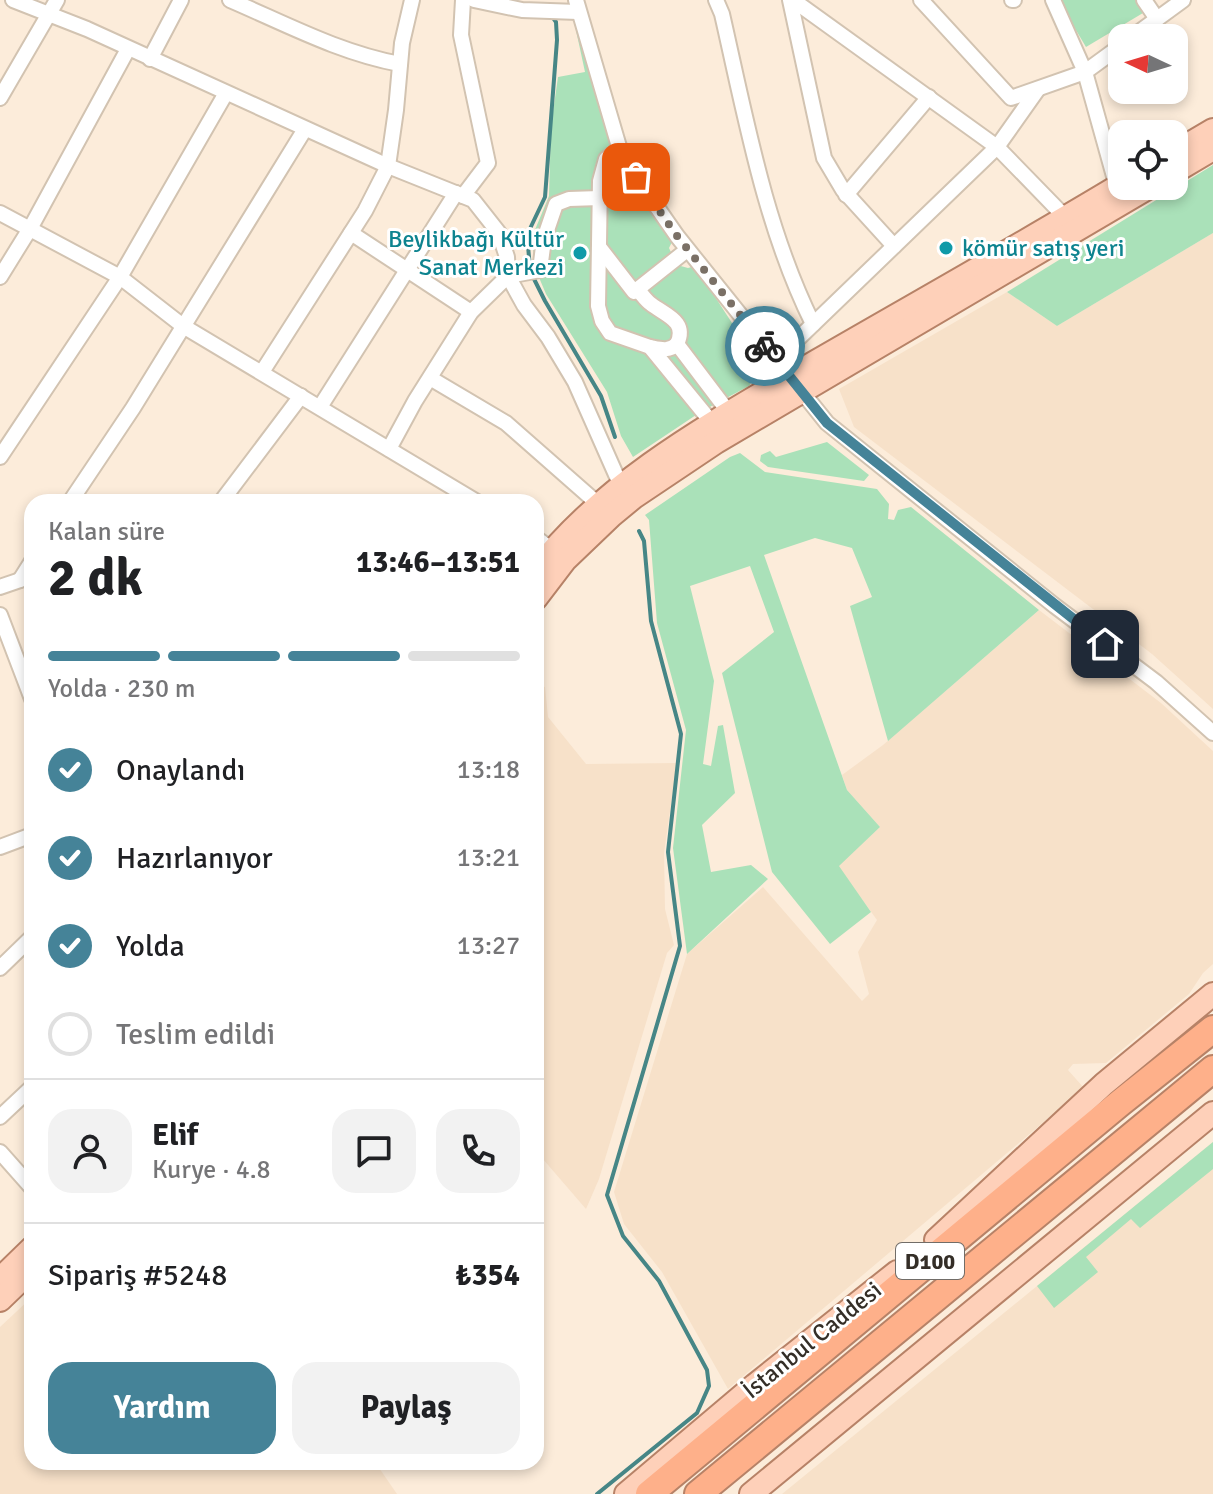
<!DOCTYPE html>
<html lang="tr">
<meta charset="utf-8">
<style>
body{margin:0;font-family:Signika,sans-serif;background:#f2f2f2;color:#202124;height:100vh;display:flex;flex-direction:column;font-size:30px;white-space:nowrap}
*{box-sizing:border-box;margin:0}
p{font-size:26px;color:#757577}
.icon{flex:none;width:44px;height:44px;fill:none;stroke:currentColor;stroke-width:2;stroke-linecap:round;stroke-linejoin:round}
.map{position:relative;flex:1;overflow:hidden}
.sheet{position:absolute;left:24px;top:494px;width:520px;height:976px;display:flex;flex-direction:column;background:#fff;border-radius:24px;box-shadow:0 4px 12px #0003}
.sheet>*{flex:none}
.needle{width:52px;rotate:274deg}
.controls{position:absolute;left:1108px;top:24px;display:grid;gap:16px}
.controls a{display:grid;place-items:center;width:80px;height:80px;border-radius:16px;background:#fff;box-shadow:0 4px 12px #0003;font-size:40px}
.pin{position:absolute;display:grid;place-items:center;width:68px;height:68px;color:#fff;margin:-34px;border-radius:16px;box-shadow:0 4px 12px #0006}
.courier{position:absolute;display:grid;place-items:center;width:80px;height:80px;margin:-40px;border:6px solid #458398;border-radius:50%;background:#fff;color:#222;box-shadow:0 2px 10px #0007}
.head em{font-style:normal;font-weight:800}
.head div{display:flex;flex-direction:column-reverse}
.head{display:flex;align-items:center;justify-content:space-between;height:136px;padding:0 24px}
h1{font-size:52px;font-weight:800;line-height:60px}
.bar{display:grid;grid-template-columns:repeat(4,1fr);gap:12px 8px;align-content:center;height:96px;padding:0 24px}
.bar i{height:10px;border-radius:6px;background:#e0e0e0}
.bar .on{background:#458398}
.bar p{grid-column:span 4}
.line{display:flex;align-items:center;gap:20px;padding:0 24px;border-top:2px solid #e0e0e0}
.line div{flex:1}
.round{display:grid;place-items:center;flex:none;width:84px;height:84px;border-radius:24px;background:#f2f2f2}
ol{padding:0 24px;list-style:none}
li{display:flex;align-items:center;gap:24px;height:88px}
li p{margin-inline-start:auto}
li .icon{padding:8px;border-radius:50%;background:#458398;color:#fff;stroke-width:4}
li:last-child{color:#757577}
li i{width:44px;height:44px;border:4px solid #e0e0e0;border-radius:50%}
.primary-button{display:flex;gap:16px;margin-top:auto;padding:16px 24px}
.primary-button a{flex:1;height:92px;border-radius:24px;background:#458398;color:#fff;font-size:32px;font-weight:800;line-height:92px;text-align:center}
.primary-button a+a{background:#f2f2f2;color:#202124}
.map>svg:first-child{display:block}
.built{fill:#f7e1c9}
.green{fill:#aae1b9}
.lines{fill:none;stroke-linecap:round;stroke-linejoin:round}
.stream{stroke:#468686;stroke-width:4}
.street-casing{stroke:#d2c3b1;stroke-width:18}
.primary-casing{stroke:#b78267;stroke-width:26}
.highway-casing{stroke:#b78267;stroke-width:30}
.street{stroke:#fff;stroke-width:14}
.primary{stroke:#fed0b9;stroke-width:22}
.highway{stroke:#feb08a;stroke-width:26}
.done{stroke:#7a7066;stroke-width:8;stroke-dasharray:0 14.4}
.route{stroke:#458398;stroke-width:10}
.culture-dot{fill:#0f9aa8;stroke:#fff;stroke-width:3}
.labels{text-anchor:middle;stroke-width:6;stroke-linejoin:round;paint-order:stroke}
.shield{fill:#fff;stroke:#716d68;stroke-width:2}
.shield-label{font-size:22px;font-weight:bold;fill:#342e27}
.culture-label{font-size:24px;fill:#0d838f;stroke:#fff;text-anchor:end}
.street-label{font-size:24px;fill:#342e27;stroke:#fff}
</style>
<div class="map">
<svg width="1213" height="1494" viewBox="0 0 1213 1494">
<rect width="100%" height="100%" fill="#fcecda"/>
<g class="built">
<polygon points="1213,233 1213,709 1152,654 854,427 839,389 1007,292 1057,326"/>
<polygon points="1039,610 1161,703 1213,751 1213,964 1203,973 1189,994 1106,1063 1073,1064 1068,1070 1084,1088 728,1389 662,1272 624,1224 614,1192 687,954 763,887 862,1001 869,994 858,952 877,920 838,866 880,827 847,790 842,775 883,745"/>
<polygon points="536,685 545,687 548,717 586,764 677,763 664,853 665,909 674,945 667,953 599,1179 586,1209 536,1151"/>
<polygon points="1213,1142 1213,1494 782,1494 1037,1286"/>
<polygon points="32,1297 32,1462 375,1462 397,1494 0,1494 0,1327"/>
</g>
<g class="green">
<polygon points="1058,0 1135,0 1143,13 1086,47"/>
<polygon points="576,20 609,136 673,240 669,248 677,265 688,268 695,266 756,360 754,378 749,386 702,411 633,457 621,436 607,392 546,294 535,268 532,237 549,196 551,126 558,77 585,72 574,21"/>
<polygon points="1213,165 1213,233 1057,326 1007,292"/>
<polygon points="827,442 869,475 864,481 768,467 760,461 761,455 770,451 776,457"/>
<polygon points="740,453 765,472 877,489 889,504 888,519 894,520 898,510 911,507 1039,610 888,741 850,606 872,597 852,548 815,538 764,555 847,790 880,827 839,866 871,912 830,944 772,872 722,673 774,632 750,566 690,586 714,681 703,764 711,766 718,726 723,725 735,793 702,825 711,872 751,865 768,879 687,954 673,848 686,730 657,623 649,520 645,515 730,457"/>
<polygon points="1213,1142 1213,1169 1140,1228 1131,1219 1086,1257 1098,1272 1054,1308 1037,1286"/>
</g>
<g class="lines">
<g class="stream">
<polyline points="530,268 527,235 545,197 557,40 556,22 551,15"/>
<polyline points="533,277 545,301 601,396 615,437"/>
<polyline points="597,1494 697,1413 709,1386 707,1370 659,1281 623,1236 607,1195 680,946 668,852 681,734 651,621 644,541 639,531"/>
</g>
<defs>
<g id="street">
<polyline points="13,0 87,29 388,166 473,200 499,233 507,257 508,276 524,305 548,337 575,382 621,486"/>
<path d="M230,0C286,24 340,53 400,64"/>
<polyline points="463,0 461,35 488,163 463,196"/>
<polyline points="474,0 522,10 578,12"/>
<polyline points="576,0 622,157 677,236 827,423 1055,606 1156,682 1213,733"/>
<path d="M716,0L722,14C746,119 765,227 813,324"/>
<polyline points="790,0 824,158 843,190 894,246"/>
<polyline points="793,0 997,147 1066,218"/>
<polyline points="921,0 1011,98 1085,72 1122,45"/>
<polyline points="1012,0 1014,0"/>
<polyline points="1053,0 1085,72 1117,187"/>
<polyline points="1144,0 1157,19"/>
<polyline points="1131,38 1183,0"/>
<polyline points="150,59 181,0"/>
<polyline points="0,98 57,0"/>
<polyline points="620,148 606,159 600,181 598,306 602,321 610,333 650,347 713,424"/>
<polyline points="846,195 929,97"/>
<polyline points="0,213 120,277 183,326 477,502"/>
<polyline points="351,233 471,312"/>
<polyline points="600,248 634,292 687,250"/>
<polyline points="0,277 31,227 128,49"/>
<path d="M637,289C642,294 645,300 651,304C665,315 688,321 677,344"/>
<path d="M650,347C660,349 669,352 677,344L730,414"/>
<polyline points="776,360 997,147 1038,89"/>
<polyline points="262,372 365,211 388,166 396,110 402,43 412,0"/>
<polyline points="430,378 506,423 605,510"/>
<polyline points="320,407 456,193"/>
<polyline points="389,449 415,401 471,312 508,276 540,270 544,239 556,204 569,199 600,198"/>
<polyline points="0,457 120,277 226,93"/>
<polyline points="70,502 133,408 305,129"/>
<polyline points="221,502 301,396"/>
<polyline points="536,538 559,555"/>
<polyline points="20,580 32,561"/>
<polyline points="0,587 32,576"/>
<polyline points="0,615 32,699"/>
<polyline points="0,847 32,835"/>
<polyline points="0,968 32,937"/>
<polyline points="0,1117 32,1087"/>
<polyline points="0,1152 32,1188"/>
</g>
<g id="primary">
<polyline points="1174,153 1213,130"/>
<polyline points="1174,172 1213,149"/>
<path d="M536,571C606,479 719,419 817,361C919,302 1021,245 1122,184"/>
<polyline points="536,598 565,560 611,516 634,497 716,442 1151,186"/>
<polyline points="936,1240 1104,1084 1213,994"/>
<polyline points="0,1279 32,1248"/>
<polyline points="0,1300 28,1273"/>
<polyline points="626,1494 755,1385 897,1272"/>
<polyline points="751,1494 1213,1113"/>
</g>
<g id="highway">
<polyline points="649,1494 1120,1103 1213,1029"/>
<polyline points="698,1494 1213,1069"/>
</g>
</defs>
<use href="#street" class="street-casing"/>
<use href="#primary" class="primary-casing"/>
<use href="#highway" class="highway-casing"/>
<use href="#street" class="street"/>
<use href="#primary" class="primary"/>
<use href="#highway" class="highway"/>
</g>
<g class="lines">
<polyline class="done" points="636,177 677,236 765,346"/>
<polyline class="route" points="765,346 827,423 1105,644"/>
</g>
<g class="culture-dot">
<circle cx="946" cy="248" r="8"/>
<circle cx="580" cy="253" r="8"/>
</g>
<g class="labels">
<rect class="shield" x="896" y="1243" width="68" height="36" rx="6"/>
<g class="shield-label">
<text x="930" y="1269">D100</text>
</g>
<g class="culture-label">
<text x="564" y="247">Beylikbağı Kültür<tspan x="564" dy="28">Sanat Merkezi</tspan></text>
<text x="962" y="256" text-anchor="start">kömür satış yeri</text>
</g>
<g class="street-label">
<text transform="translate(812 1340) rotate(-39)" y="8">İstanbul Caddesi</text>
</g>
</g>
</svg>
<div class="controls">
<a><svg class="needle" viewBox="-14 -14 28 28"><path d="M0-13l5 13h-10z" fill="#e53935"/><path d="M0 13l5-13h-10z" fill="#757577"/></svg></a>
<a><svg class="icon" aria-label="locate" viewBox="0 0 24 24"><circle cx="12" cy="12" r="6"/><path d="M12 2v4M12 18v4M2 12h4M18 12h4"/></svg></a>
</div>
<div class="pin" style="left:636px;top:177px;background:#ea580c"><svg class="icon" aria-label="bag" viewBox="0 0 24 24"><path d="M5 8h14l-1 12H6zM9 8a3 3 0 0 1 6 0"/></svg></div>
<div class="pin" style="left:1105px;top:644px;background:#1f2937"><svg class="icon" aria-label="home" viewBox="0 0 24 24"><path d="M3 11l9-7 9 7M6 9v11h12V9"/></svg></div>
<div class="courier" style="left:765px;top:346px"><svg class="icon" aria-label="bike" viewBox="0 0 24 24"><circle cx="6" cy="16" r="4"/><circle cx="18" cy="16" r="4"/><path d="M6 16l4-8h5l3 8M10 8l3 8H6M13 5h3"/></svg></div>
<section class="sheet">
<div class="head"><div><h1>2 dk</h1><p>Kalan süre</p></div><em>13:46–13:51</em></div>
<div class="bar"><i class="on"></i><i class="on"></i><i class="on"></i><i></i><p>Yolda · 230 m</p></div>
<ol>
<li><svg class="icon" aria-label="check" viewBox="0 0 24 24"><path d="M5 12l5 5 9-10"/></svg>Onaylandı<p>13:18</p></li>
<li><svg class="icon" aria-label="check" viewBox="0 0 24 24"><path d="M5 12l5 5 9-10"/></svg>Hazırlanıyor<p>13:21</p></li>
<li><svg class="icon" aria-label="check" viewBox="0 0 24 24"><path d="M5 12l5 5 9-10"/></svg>Yolda<p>13:27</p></li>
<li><i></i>Teslim edildi</li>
</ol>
<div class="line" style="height:144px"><a class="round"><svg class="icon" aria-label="person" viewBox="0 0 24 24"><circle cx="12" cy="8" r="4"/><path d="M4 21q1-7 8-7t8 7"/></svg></a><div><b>Elif</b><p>Kurye · 4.8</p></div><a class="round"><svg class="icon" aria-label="chat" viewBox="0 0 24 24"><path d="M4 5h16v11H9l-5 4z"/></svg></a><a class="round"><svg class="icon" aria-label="phone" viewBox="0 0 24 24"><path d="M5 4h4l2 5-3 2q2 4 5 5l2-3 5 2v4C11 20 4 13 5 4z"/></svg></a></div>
<div class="line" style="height:104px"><div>Sipariş #5248</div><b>₺354</b></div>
<div class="primary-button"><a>Yardım</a><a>Paylaş</a></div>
</section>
</div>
